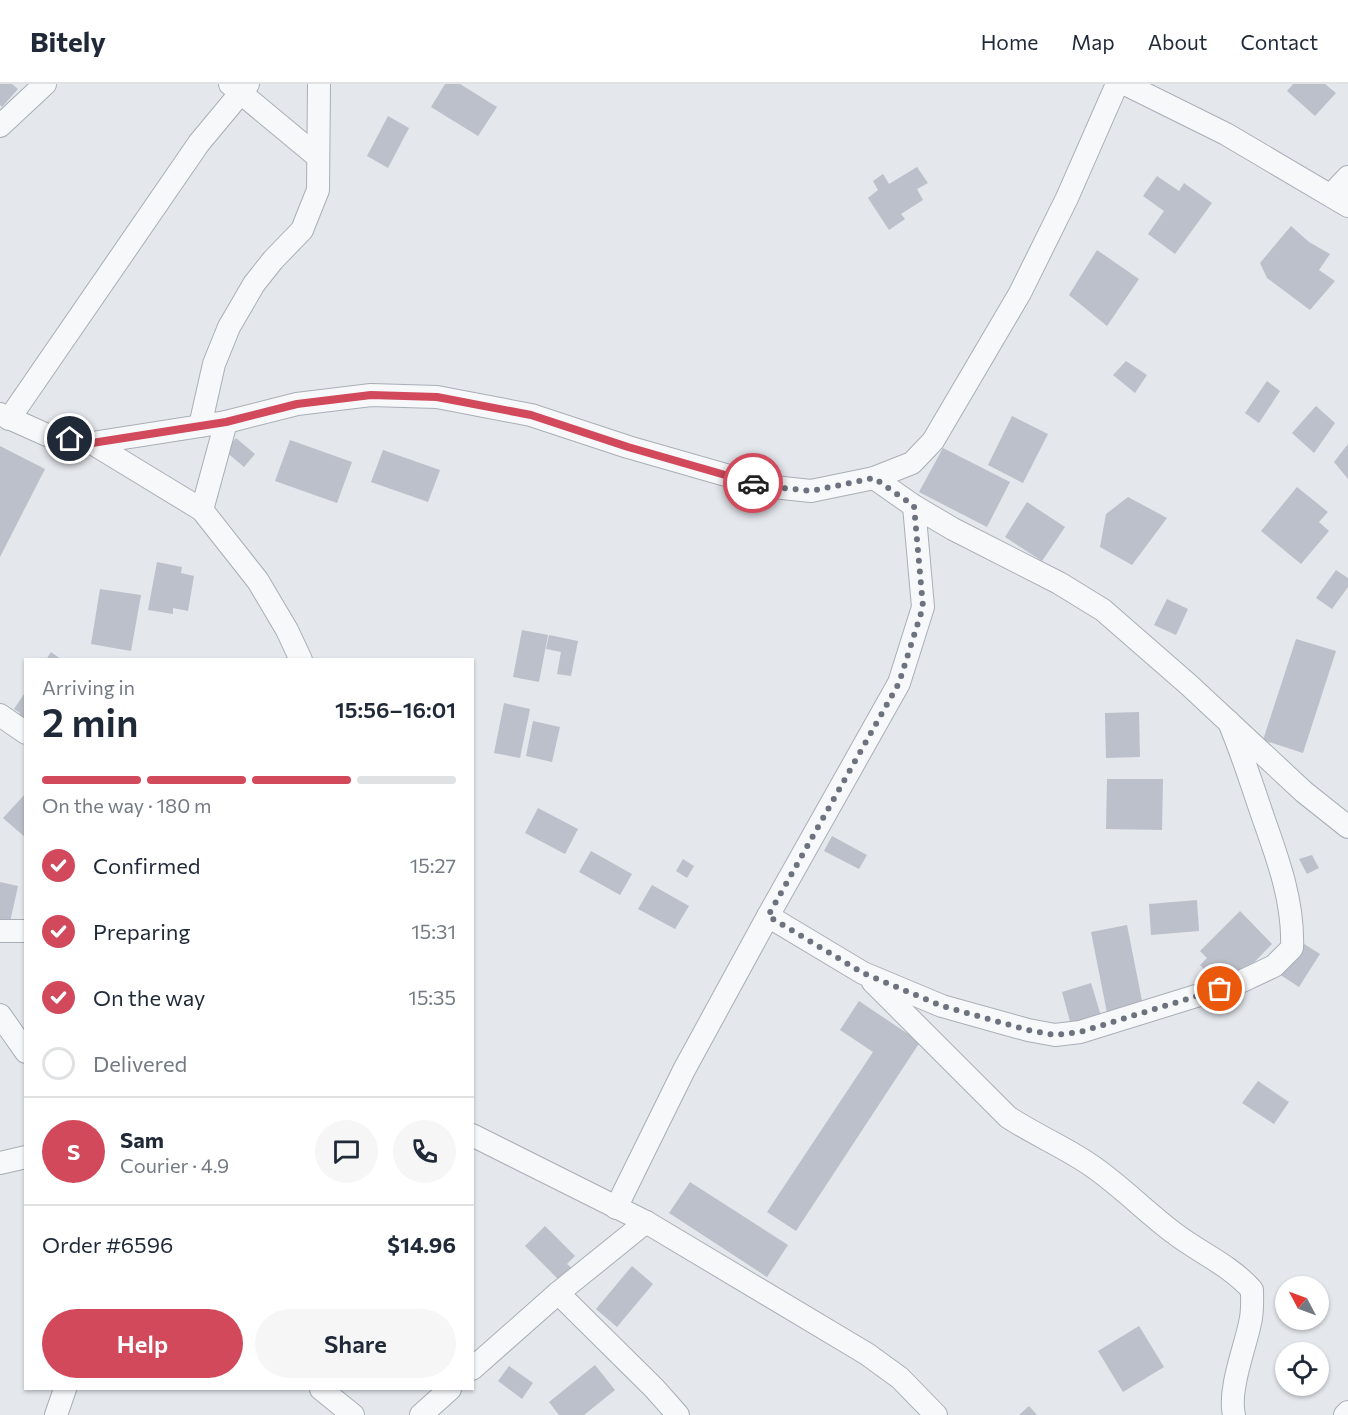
<!DOCTYPE html>
<meta charset="utf-8">
<style>
body{margin:0;font-family:Commissioner,sans-serif;background:#f6f6f7;color:#1f2937;height:100vh;display:flex;flex-direction:column;font-size:22px;white-space:nowrap}
*{box-sizing:border-box;margin:0}
p{font-size:20px;color:#747a83}
.icon{flex:none;width:33px;height:33px;fill:none;stroke:currentColor;stroke-width:2;stroke-linecap:round;stroke-linejoin:round}
.map{position:relative;flex:1;overflow:hidden}
.panel{position:absolute;left:24px;top:574px;width:450px;height:732px;display:flex;flex-direction:column;background:#fff;border-radius:0px;box-shadow:0 2px 4px #0004}
.panel>*{flex:none}
.needle{width:39px;rotate:311deg}
.controls{position:absolute;left:1275px;top:1192px;display:grid;gap:12px}
.controls a{display:grid;place-items:center;width:54px;height:54px;border-radius:50%;background:#fff;box-shadow:0 2px 4px #0004;font-size:30px}
.pin{position:absolute;display:grid;place-items:center;width:51px;height:51px;color:#fff;margin:-26px;border:3px solid #fff;border-radius:50%;box-shadow:0 2px 6px #0007}
.courier{position:absolute;display:grid;place-items:center;width:60px;height:60px;margin:-30px;border:4px solid #d1495b;border-radius:50%;background:#fff;color:#222;box-shadow:0 2px 8px #0007}
.overview em{font-style:normal;font-weight:600}
.overview div{display:flex;flex-direction:column-reverse}
.overview{display:flex;align-items:center;justify-content:space-between;height:102px;padding:0 18px}
h1{font-size:39px;font-weight:600;line-height:45px}
.bar{display:grid;grid-template-columns:repeat(4,1fr);gap:9px 6px;align-content:center;height:72px;padding:0 18px}
.bar i{height:8px;border-radius:4px;background:#e0e1e3}
.bar .active{background:#d1495b}
.bar p{grid-column:span 4}
.line{display:flex;align-items:center;gap:15px;padding:0 18px;border-top:2px solid #e0e1e3}
.line div{flex:1}
.round{display:grid;place-items:center;flex:none;width:63px;height:63px;border-radius:32px;background:#f6f6f7}
ol{padding:0 18px;list-style:none}
li{display:flex;align-items:center;gap:18px;height:66px}
li p{margin-inline-start:auto}
li .icon{padding:6px;border-radius:50%;background:#d1495b;color:#fff;stroke-width:4}
li:last-child{color:#747a83}
li i{width:33px;height:33px;border:3px solid #e0e1e3;border-radius:50%}
.action{display:flex;gap:12px;margin-top:auto;padding:12px 18px}
.action a{flex:1;height:69px;border-radius:36px;background:#d1495b;color:#fff;font-size:24px;font-weight:600;line-height:69px;text-align:center}
.action a+a{background:#f6f6f7;color:#1f2937}
header{display:flex;align-items:center;gap:36px;box-sizing:border-box;height:84px;padding:0 30px;background:#fff;border-bottom:2px solid #e0e1e3}
header strong{font-size:28px}
nav{display:flex;gap:33px;margin-inline-start:auto;font-size:21px}
.map>svg:first-child{display:block}
.building{fill:#bbc0ca}
.lines{fill:none;stroke-linecap:round;stroke-linejoin:round}
.street-casing{stroke:#a9aeb7;stroke-width:24}
.street{stroke:#f7f8fa;stroke-width:22}
.done{stroke:#6c737f;stroke-width:6;stroke-dasharray:0 10.8}
.route{stroke:#d1495b;stroke-width:8}
</style>
<header>
<strong>Bitely</strong>
<nav><a>Home</a><a>Map</a><a>About</a><a>Contact</a></nav>
</header>
<div class="map">
<svg width="1348" height="1331" viewBox="0 0 1348 1331">
<rect width="100%" height="100%" fill="#e4e7ec"/>
<g class="building">
<polygon points="0,0 12,0 18,5 2,23 0,21"/>
<polygon points="445,0 460,0 497,23 478,52 431,23"/>
<polygon points="1293,0 1325,0 1336,9 1315,32 1287,7"/>
<polygon points="388,32 409,44 388,84 367,72"/>
<polygon points="917,83 928,99 917,105 923,116 901,130 905,135 889,146 868,114 878,106 873,97 883,90 889,100"/>
<polygon points="1157,92 1179,107 1184,99 1212,119 1175,170 1148,150 1164,127 1143,112"/>
<polygon points="1291,142 1309,158 1330,170 1319,186 1335,197 1310,226 1267,194 1260,179"/>
<polygon points="1097,166 1139,195 1107,242 1069,211"/>
<polygon points="1126,277 1147,291 1135,309 1113,291"/>
<polygon points="1267,297 1280,307 1259,339 1245,329"/>
<polygon points="1316,322 1335,339 1314,369 1292,349"/>
<polygon points="1012,332 1048,350 1023,399 988,381"/>
<polygon points="236,354 255,370 244,383 225,367"/>
<polygon points="290,356 352,378 337,419 275,397"/>
<polygon points="1348,360 1348,395 1334,378"/>
<polygon points="0,362 45,385 0,473"/>
<polygon points="943,364 1010,398 987,443 919,408"/>
<polygon points="383,366 440,386 428,418 371,398"/>
<polygon points="1297,403 1328,428 1319,438 1329,447 1301,480 1261,447"/>
<polygon points="1128,413 1167,434 1132,481 1100,463 1106,430"/>
<polygon points="1027,418 1065,443 1042,477 1005,453"/>
<polygon points="157,478 182,483 181,489 194,492 188,527 173,524 173,530 148,526"/>
<polygon points="1336,486 1348,494 1348,503 1332,525 1316,514"/>
<polygon points="100,505 141,511 131,567 91,560"/>
<polygon points="1167,515 1188,525 1176,551 1154,541"/>
<polygon points="522,546 548,551 539,598 513,593"/>
<polygon points="549,551 578,557 571,592 557,590 561,568 546,565"/>
<polygon points="1296,555 1336,567 1303,669 1263,656"/>
<polygon points="51,568 62,576 46,576"/>
<polygon points="26,607 26,640 16,634 20,629 14,625"/>
<polygon points="504,619 530,625 520,674 494,669"/>
<polygon points="1139,628 1140,673 1106,674 1105,629"/>
<polygon points="533,637 560,643 552,678 526,672"/>
<polygon points="1107,695 1163,695 1162,746 1106,745"/>
<polygon points="26,709 26,754 3,734"/>
<polygon points="538,724 578,745 565,770 525,749"/>
<polygon points="832,752 867,771 859,785 824,767"/>
<polygon points="591,767 632,790 620,811 579,788"/>
<polygon points="1312,771 1319,784 1307,790 1299,775"/>
<polygon points="683,775 694,782 687,794 676,787"/>
<polygon points="0,798 18,802 10,838 0,835"/>
<polygon points="652,801 689,822 675,845 638,825"/>
<polygon points="1197,816 1199,847 1151,851 1149,820"/>
<polygon points="1240,827 1272,860 1234,899 1223,888 1215,896 1200,881 1207,874 1200,867"/>
<polygon points="1127,841 1144,927 1108,934 1091,848"/>
<polygon points="1301,858 1320,870 1299,903 1279,890"/>
<polygon points="1091,899 1101,932 1071,941 1062,908"/>
<polygon points="859,917 920,958 796,1147 767,1128 873,968 840,946"/>
<polygon points="1258,997 1289,1018 1274,1040 1242,1019"/>
<polygon points="690,1098 788,1161 767,1193 669,1129"/>
<polygon points="545,1142 575,1172 567,1180 573,1185 560,1197 525,1162"/>
<polygon points="632,1182 653,1200 617,1243 596,1225"/>
<polygon points="1139,1242 1164,1283 1123,1308 1098,1267"/>
<polygon points="595,1281 615,1306 584,1331 559,1331 549,1318"/>
<polygon points="509,1282 533,1299 522,1315 498,1297"/>
<polygon points="1029,1322 1037,1331 1019,1331"/>
</g>
<g class="lines">
<defs>
<g id="street">
<polyline points="230,0 318,73"/>
<polyline points="1125,0 1226,50 1348,122"/>
<polyline points="0,42 45,0"/>
<polyline points="1331,111 1348,93"/>
<polyline points="0,330 47,351 92,359 226,338 297,320 371,311 437,313 531,331 628,363 764,402 811,407 874,394 912,379 933,357 1020,209 1067,114 1117,0"/>
<polyline points="9,335 199,59 248,0"/>
<polyline points="200,342 214,280 229,243 254,200 273,176 302,146 318,106 319,0"/>
<polyline points="92,359 202,426 258,497 287,546 301,576"/>
<polyline points="874,394 914,422 953,445 1059,499 1103,526 1189,601 1304,708 1348,743"/>
<polyline points="202,426 226,338"/>
<polyline points="0,631 26,649"/>
<path d="M768,832L863,889L942,922L1028,946L1055,951L1080,948L1238,899L1274,882L1292,864C1294,819 1278,775 1263,733C1252,701 1242,669 1229,638"/>
<polyline points="0,847 26,847"/>
<path d="M873,898L1008,1033C1035,1051 1065,1063 1092,1082C1121,1102 1146,1128 1174,1149C1200,1169 1230,1181 1252,1206C1252,1216 1253,1228 1250,1239C1245,1264 1228,1306 1234,1331"/>
<polyline points="0,931 26,968"/>
<polyline points="472,1051 646,1138 867,1270 900,1294 936,1331"/>
<polyline points="0,1079 26,1073"/>
<polyline points="616,1124 684,986 768,832 899,599 923,523 914,422"/>
<polyline points="558,1209 654,1304 678,1331"/>
<polyline points="472,1285 558,1209 646,1138"/>
<polyline points="321,1305 353,1331"/>
<polyline points="56,1331 65,1305"/>
<polyline points="421,1331 450,1305"/>
<polyline points="1345,1331 1348,1328"/>
</g>
</defs>
<use href="#street" class="street-casing"/>
<use href="#street" class="street"/>
</g>
<g class="lines">
<polyline class="done" points="753,399 764,402 811,407 874,394 914,422 923,523 899,599 768,832 863,889 942,922 1028,946 1055,951 1080,948 1220,905"/>
<polyline class="route" points="70,355 92,359 226,338 297,320 371,311 437,313 531,331 628,363 753,399"/>
</g>
</svg>
<div class="controls">
<a><svg class="needle" viewBox="-14 -14 28 28"><path d="M0-13l5 13h-10z" fill="#e53935"/><path d="M0 13l5-13h-10z" fill="#747a83"/></svg></a>
<a><svg class="icon" aria-label="locate" viewBox="0 0 24 24"><circle cx="12" cy="12" r="6"/><path d="M12 2v4M12 18v4M2 12h4M18 12h4"/></svg></a>
</div>
<div class="pin" style="left:1220px;top:905px;background:#ea580c"><svg class="icon" aria-label="bag" viewBox="0 0 24 24"><path d="M5 8h14l-1 12H6zM9 8a3 3 0 0 1 6 0"/></svg></div>
<div class="pin" style="left:70px;top:355px;background:#1f2937"><svg class="icon" aria-label="home" viewBox="0 0 24 24"><path d="M3 11l9-7 9 7M6 9v11h12V9"/></svg></div>
<div class="courier" style="left:753px;top:399px"><svg class="icon" aria-label="car" viewBox="0 0 24 24"><path d="M5 17H2v-5l4-1 3-4h7l3 4 3 1v5h-3M9 17h6M6 11h13"/><circle cx="7" cy="17" r="2"/><circle cx="17" cy="17" r="2"/></svg></div>
<section class="panel">
<div class="overview"><div><h1>2 min</h1><p>Arriving in</p></div><em>15:56–16:01</em></div>
<div class="bar"><i class="active"></i><i class="active"></i><i class="active"></i><i></i><p>On the way · 180 m</p></div>
<ol>
<li><svg class="icon" aria-label="check" viewBox="0 0 24 24"><path d="M5 12l5 5 9-10"/></svg>Confirmed<p>15:27</p></li>
<li><svg class="icon" aria-label="check" viewBox="0 0 24 24"><path d="M5 12l5 5 9-10"/></svg>Preparing<p>15:31</p></li>
<li><svg class="icon" aria-label="check" viewBox="0 0 24 24"><path d="M5 12l5 5 9-10"/></svg>On the way<p>15:35</p></li>
<li><i></i>Delivered</li>
</ol>
<div class="line" style="height:108px"><b class="round" style="background:#d1495b;color:#fff">S</b><div><b>Sam</b><p>Courier · 4.9</p></div><a class="round"><svg class="icon" aria-label="chat" viewBox="0 0 24 24"><path d="M4 5h16v11H9l-5 4z"/></svg></a><a class="round"><svg class="icon" aria-label="phone" viewBox="0 0 24 24"><path d="M5 4h4l2 5-3 2q2 4 5 5l2-3 5 2v4C11 20 4 13 5 4z"/></svg></a></div>
<div class="line" style="height:78px"><div>Order #6596</div><b>$14.96</b></div>
<div class="action"><a>Help</a><a>Share</a></div>
</section>
</div>
